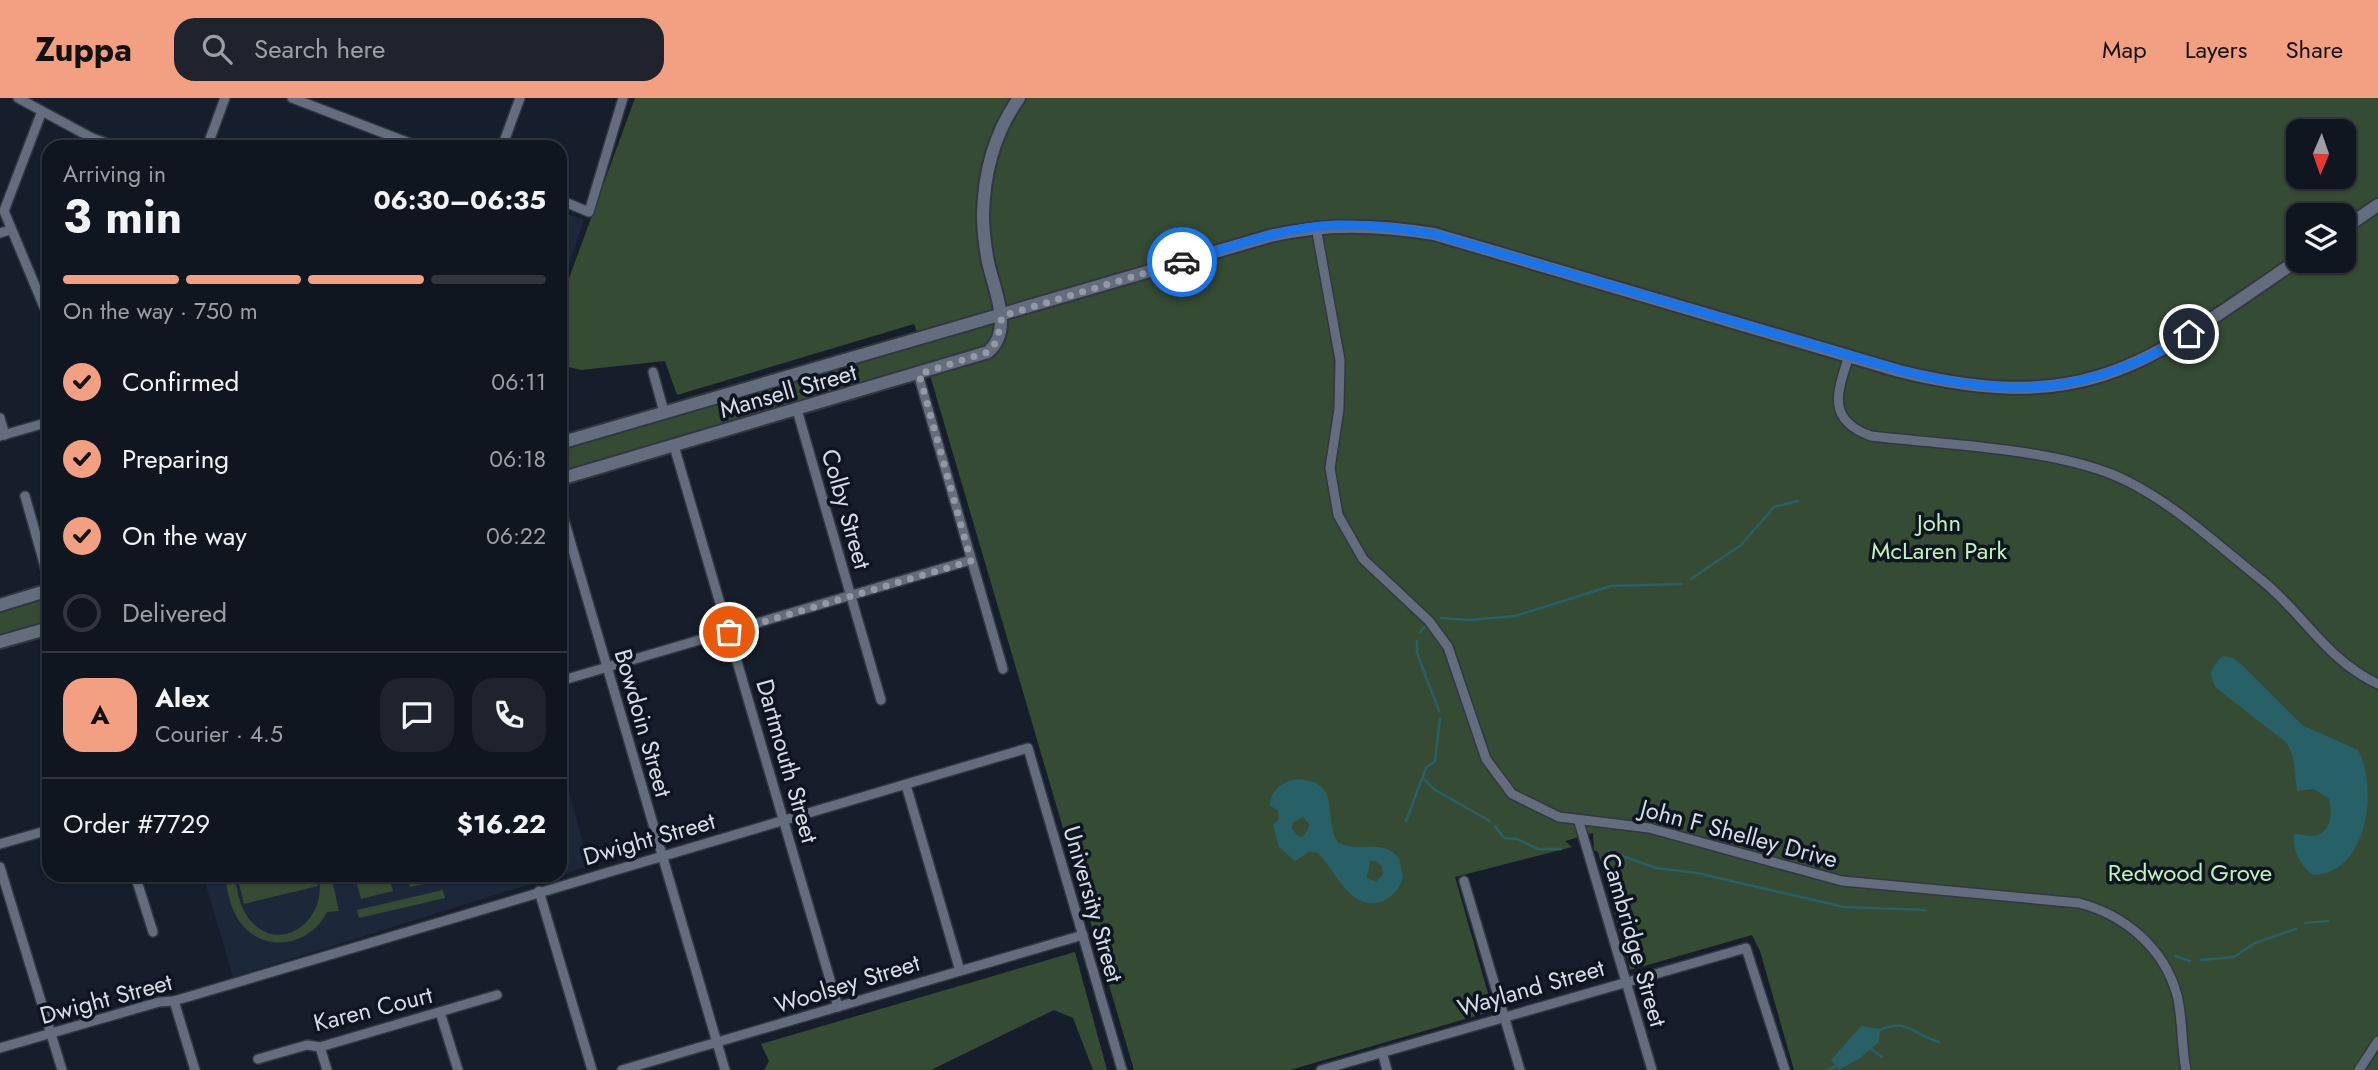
<!DOCTYPE html>
<meta charset="utf-8">
<style>
body{margin:0;font-family:Jost,sans-serif;background:#1e232d;color:#f1f3f6;height:100vh;display:flex;flex-direction:column;font-size:26px;white-space:nowrap}
*{box-sizing:border-box;margin:0}
p{font-size:23px;color:#9c9fa5}
.icon{flex:none;width:38px;height:38px;fill:none;stroke:currentColor;stroke-width:2;stroke-linecap:round;stroke-linejoin:round}
.map{position:relative;flex:1;overflow:hidden}
.side{position:absolute;left:42px;top:42px;width:525px;height:742px;display:flex;flex-direction:column;background:#101620;border-radius:21px;box-shadow:0 2px 5px #0004,0 0 0 2px #30353e}
.side>*{flex:none}
.needle{width:46px;rotate:182deg}
.controls{position:absolute;left:2286px;top:21px;display:grid;gap:14px}
.controls a{display:grid;place-items:center;width:70px;height:70px;border-radius:14px;background:#101620;box-shadow:0 2px 5px #0004,0 0 0 2px #30353e;font-size:35px}
.pin{position:absolute;display:grid;place-items:center;width:60px;height:60px;color:#fff;margin:-30px;border:4px solid #fff;border-radius:50%;box-shadow:0 2px 7px #0007}
.courier{position:absolute;display:grid;place-items:center;width:70px;height:70px;margin:-35px;border:5px solid #1a73e8;border-radius:50%;background:#fff;color:#222;box-shadow:0 2px 9px #0007}
.overview em{font-style:normal;font-weight:700}
.overview div{display:flex;flex-direction:column-reverse}
.overview{display:flex;align-items:center;justify-content:space-between;height:119px;padding:0 21px}
h1{font-size:46px;font-weight:700;line-height:52px}
.bar{display:grid;grid-template-columns:repeat(4,1fr);gap:10px 7px;align-content:center;height:84px;padding:0 21px}
.bar i{height:9px;border-radius:5px;background:#30353e}
.bar .on{background:#f39f82}
.bar p{grid-column:span 4}
.line{display:flex;align-items:center;gap:18px;padding:0 21px;border-top:2px solid #30353e}
.line div{flex:1}
.round{display:grid;place-items:center;flex:none;width:74px;height:74px;border-radius:21px;background:#1e232d}
ol{padding:0 21px;list-style:none}
li{display:flex;align-items:center;gap:21px;height:77px}
li p{margin-inline-start:auto}
li .icon{padding:7px;border-radius:50%;background:#f39f82;color:#111;stroke-width:4}
li:last-child{color:#9c9fa5}
li i{width:38px;height:38px;border:4px solid #30353e;border-radius:50%}
header{display:flex;align-items:center;gap:42px;box-sizing:border-box;height:98px;padding:0 35px;background:#f39f82;color:#111}
header strong{font-size:33px}
nav{display:flex;gap:38px;margin-inline-start:auto;font-size:24px}
.search{width:490px;height:63px;background:#1e232d;display:flex;align-items:center;gap:18px;box-sizing:border-box;padding:0 24px;border-radius:21px;color:#9c9fa5;font-size:26px}
.map>svg:first-child{display:block}
.built{fill:#1c283a}
.green{fill:#364b33;fill-rule:evenodd}
.water{fill:#286067;fill-rule:evenodd}
.lines{fill:none;stroke-linecap:round;stroke-linejoin:round}
.stream{stroke:#286067;stroke-width:2.5}
.street-casing{stroke:#323741;stroke-width:12}
.secondary-casing{stroke:#323741;stroke-width:16}
.street{stroke:#636d7d;stroke-width:9}
.secondary{stroke:#636d7d;stroke-width:12}
.done{stroke:#939aa5;stroke-width:7;stroke-dasharray:0 12.6}
.route{stroke:#1a73e8;stroke-width:9}
.labels{text-anchor:middle;stroke-width:7;stroke-linejoin:round;paint-order:stroke}
.street-label{font-size:24px;fill:#d7dde6;stroke:#0d1521}
.park-label{font-size:24px;fill:#c2f2bb;stroke:#0d1521}
</style>
<header>
<strong>Zuppa</strong>
<div class="search"><svg class="icon" aria-label="search" viewBox="0 0 24 24"><circle cx="10" cy="10" r="6"/><path d="M15 15l6 6"/></svg>Search here</div>
<nav><a>Map</a><a>Layers</a><a>Share</a></nav>
</header>
<div class="map">
<svg width="2378" height="972" viewBox="0 0 2378 972">
<rect width="100%" height="100%" fill="#161e2b"/>
<g class="built">
<polygon points="560,113 584,122 560,194"/>
<polygon points="560,660 589,768 560,777"/>
<polygon points="203,777 559,777 233,879"/>
</g>
<g class="green">
<path d="M635,0H2378V972H1794L1760,853L1752,837L1630,872L1598,754L1594,752L1593,735L1565,743L1572,749L1455,779L1493,913L1290,972H1134L927,267L564,372L560,370V351L921,245L914,226L677,297L665,263L581,272L560,267V205ZM2298,33H2343V79H2298ZM2298,117H2343V163H2298Z"/>
<polygon points="40,503 46,507 46,523 0,537 0,515"/>
<path d="M224,777H234C237,791 239,806 247,818C277,861 330,823 318,777H331L339,813L327,814C310,848 264,857 240,824C230,811 228,793 224,777Z"/>
<polygon points="237,777 315,777 318,788 244,806"/>
<polygon points="407,777 441,777 442,782 410,789"/>
<polygon points="389,779 393,793 361,801 357,786"/>
<polygon points="443,792 445,800 359,820 357,812"/>
<polygon points="1075,854 1107,972 1093,972 1073,920 1054,912 931,972 764,972 769,963 761,946"/>
</g>
<g class="water">
<path d="M2223,558L2233,560L2242,567L2302,627L2358,652C2378,688 2369,776 2313,777C2301,769 2292,752 2294,737C2299,735 2304,738 2311,738C2331,737 2333,717 2329,701L2314,691L2297,693L2293,659L2287,645L2216,590C2208,577 2211,568 2223,558Z"/>
<path d="M1298,681C1345,684 1321,722 1339,745C1360,755 1382,740 1399,760L1403,779C1400,790 1394,798 1383,803C1350,815 1336,772 1318,755L1309,754L1295,763L1279,749L1273,727L1279,721L1278,712L1270,708C1270,692 1283,683 1298,681ZM1303,719L1310,727L1303,739L1298,738L1292,731V725ZM1370,763H1376L1382,768L1383,776L1376,784L1367,780Z"/>
<polygon points="1861,928 1880,931 1879,944 1860,960 1839,972 1831,962"/>
</g>
<g class="lines">
<g class="stream">
<polyline points="1691,481 1741,447 1774,409 1798,403"/>
<polyline points="1441,520 1469,522 1515,518 1611,488 1682,486"/>
<polyline points="1420,534 1424,529"/>
<polyline points="1417,543 1417,555 1439,613"/>
<polyline points="1423,680 1435,692 1490,723"/>
<polyline points="1406,723 1426,670 1435,663 1440,621"/>
<polyline points="1495,728 1504,740 1517,741 1538,751 1561,751"/>
<polyline points="1608,753 1656,770 1697,775 1844,809 1925,812"/>
<polyline points="2305,825 2328,823"/>
<polyline points="2175,858 2190,863"/>
<polyline points="2201,862 2234,859 2255,845 2296,831"/>
<path d="M1879,932C1911,920 1910,936 1939,944"/>
<polyline points="1869,949 1882,959"/>
<polyline points="1828,972 1837,968"/>
</g>
<defs>
<g id="street">
<polyline points="18,0 92,40 117,49"/>
<polyline points="292,0 420,49"/>
<polyline points="42,13 4,113 44,209 49,212"/>
<polyline points="207,49 225,0"/>
<polyline points="502,49 520,0"/>
<polyline points="560,102 589,114 623,0"/>
<path d="M1316,129L1340,262L1339,311L1330,370L1338,417L1363,461L1429,523L1448,549L1486,661L1512,696L1559,719L1649,730L1842,783L2079,805C2125,817 2164,850 2177,897C2183,921 2181,947 2186,972"/>
<polyline points="0,135 10,132"/>
<path d="M1849,258C1837,294 1826,322 1871,338C1945,347 2062,350 2127,383C2177,408 2220,449 2264,484C2304,517 2328,563 2378,586"/>
<polyline points="653,274 664,314"/>
<polyline points="918,276 1003,571"/>
<polyline points="797,312 881,602"/>
<polyline points="0,320 5,337"/>
<polyline points="0,338 49,324"/>
<polyline points="674,348 838,909"/>
<polyline points="25,398 49,483"/>
<polyline points="560,408 725,972"/>
<polyline points="560,583 971,462"/>
<polyline points="906,687 960,873"/>
<polyline points="1579,724 1652,972"/>
<polyline points="0,746 49,732"/>
<polyline points="0,769 62,972"/>
<polyline points="135,777 153,834"/>
<polyline points="1464,783 1520,972"/>
<polyline points="539,793 592,972"/>
<polyline points="174,903 195,972"/>
<polyline points="440,914 458,972"/>
<polyline points="320,949 327,972"/>
<polyline points="0,950 159,904 174,903 1028,650 1122,972"/>
<polyline points="1382,954 1387,972"/>
<polyline points="258,961 307,947 320,949 497,897"/>
<polyline points="622,972 1083,837"/>
<polyline points="1321,972 1746,850 1785,972"/>
<polyline points="2359,972 2378,943"/>
</g>
<g id="secondary">
<polyline points="2343,131 2378,107"/>
<path d="M560,345L1270,138C1327,125 1377,127 1434,136L1899,273C2089,320 2148,264 2298,162"/>
<path d="M560,381L988,254C1014,232 994,192 988,164C985,148 983,132 983,116C984,74 995,34 1019,0"/>
<polyline points="0,507 49,492"/>
<polyline points="0,544 49,530"/>
</g>
</defs>
<use href="#street" class="street-casing"/>
<use href="#secondary" class="secondary-casing"/>
<use href="#street" class="street"/>
<use href="#secondary" class="secondary"/>
</g>
<g class="lines">
<polyline class="done" points="729,534 971,463 919,276 988,254 997,243 1002,218 1182,164"/>
<path class="route" d="M1182,164C1232,149 1283,129 1336,127C1369,126 1401,131 1434,136L1899,272C2009,301 2092,297 2189,236"/>
</g>
<g class="labels">
<g class="street-label">
<text transform="translate(788 293) rotate(-16)" y="8">Mansell Street</text>
<text transform="translate(846 411) rotate(74)" y="8">Colby Street</text>
<text transform="translate(643 625) rotate(74)" y="8">Bowdoin Street</text>
<text transform="translate(787 663) rotate(74)" y="8">Dartmouth Street</text>
<text transform="translate(1739 736) rotate(15)" y="8">John F Shelley Drive</text>
<text transform="translate(649 741) rotate(-16)" y="8">Dwight Street</text>
<text transform="translate(1093 806) rotate(74)" y="8">University Street</text>
<text transform="translate(1634 842) rotate(74)" y="8">Cambridge Street</text>
<text transform="translate(847 886) rotate(-17)" y="8">Woolsey Street</text>
<text transform="translate(1531 890) rotate(-16)" y="8">Wayland Street</text>
<text transform="translate(106 901) rotate(-15)" y="8">Dwight Street</text>
<text transform="translate(373 911) rotate(-14)" y="8">Karen Court</text>
</g>
<g class="park-label">
<text x="1939" y="433">John<tspan x="1939" dy="28">McLaren Park</tspan></text>
<text x="2190" y="783">Redwood Grove</text>
</g>
</g>
</svg>
<div class="controls">
<a><svg class="needle" viewBox="-14 -14 28 28"><path d="M0-13l5 13h-10z" fill="#e53935"/><path d="M0 13l5-13h-10z" fill="#9c9fa5"/></svg></a>
<a><svg class="icon" aria-label="layers" viewBox="0 0 24 24"><path d="M12 4l9 5-9 5-9-5zM3 14l9 5 9-5"/></svg></a>
</div>
<div class="pin" style="left:729px;top:534px;background:#ea580c"><svg class="icon" aria-label="bag" viewBox="0 0 24 24"><path d="M5 8h14l-1 12H6zM9 8a3 3 0 0 1 6 0"/></svg></div>
<div class="pin" style="left:2189px;top:236px;background:#1f2937"><svg class="icon" aria-label="home" viewBox="0 0 24 24"><path d="M3 11l9-7 9 7M6 9v11h12V9"/></svg></div>
<div class="courier" style="left:1182px;top:164px"><svg class="icon" aria-label="car" viewBox="0 0 24 24"><path d="M5 17H2v-5l4-1 3-4h7l3 4 3 1v5h-3M9 17h6M6 11h13"/><circle cx="7" cy="17" r="2"/><circle cx="17" cy="17" r="2"/></svg></div>
<section class="side">
<div class="overview"><div><h1>3 min</h1><p>Arriving in</p></div><em>06:30–06:35</em></div>
<div class="bar"><i class="on"></i><i class="on"></i><i class="on"></i><i></i><p>On the way · 750 m</p></div>
<ol>
<li><svg class="icon" aria-label="check" viewBox="0 0 24 24"><path d="M5 12l5 5 9-10"/></svg>Confirmed<p>06:11</p></li>
<li><svg class="icon" aria-label="check" viewBox="0 0 24 24"><path d="M5 12l5 5 9-10"/></svg>Preparing<p>06:18</p></li>
<li><svg class="icon" aria-label="check" viewBox="0 0 24 24"><path d="M5 12l5 5 9-10"/></svg>On the way<p>06:22</p></li>
<li><i></i>Delivered</li>
</ol>
<div class="line" style="height:126px"><b class="round" style="background:#f39f82;color:#111">A</b><div><b>Alex</b><p>Courier · 4.5</p></div><a class="round"><svg class="icon" aria-label="chat" viewBox="0 0 24 24"><path d="M4 5h16v11H9l-5 4z"/></svg></a><a class="round"><svg class="icon" aria-label="phone" viewBox="0 0 24 24"><path d="M5 4h4l2 5-3 2q2 4 5 5l2-3 5 2v4C11 20 4 13 5 4z"/></svg></a></div>
<div class="line" style="height:91px"><div>Order #7729</div><b>$16.22</b></div>
</section>
</div>
